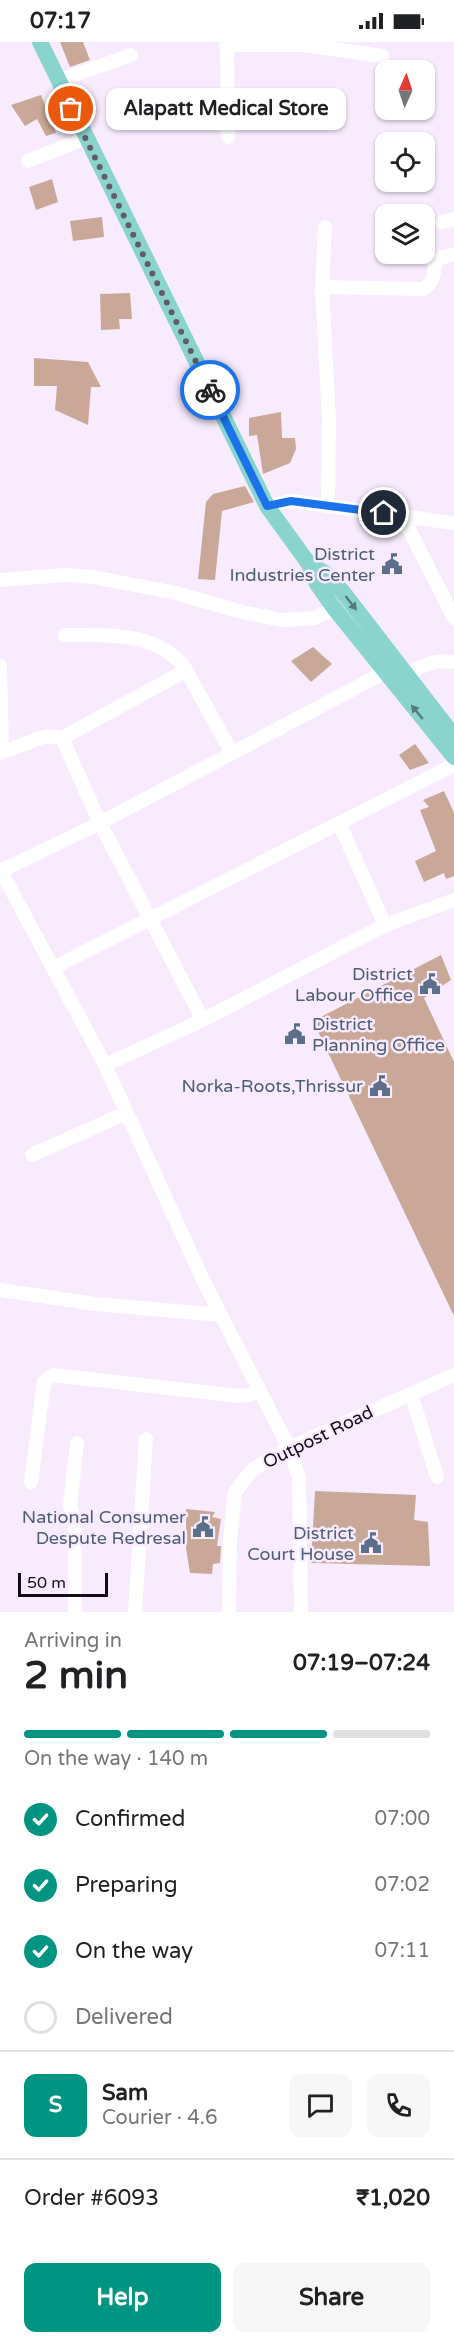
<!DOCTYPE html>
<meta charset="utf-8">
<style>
body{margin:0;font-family:"Varela Round",sans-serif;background:#f6f6f6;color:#202124;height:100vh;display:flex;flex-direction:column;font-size:22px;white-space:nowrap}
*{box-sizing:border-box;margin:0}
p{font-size:20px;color:#757577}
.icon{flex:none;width:33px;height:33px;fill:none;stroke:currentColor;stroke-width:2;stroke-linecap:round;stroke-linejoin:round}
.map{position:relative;height:1570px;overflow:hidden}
.panel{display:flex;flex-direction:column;background:#fff;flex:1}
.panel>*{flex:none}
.needle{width:39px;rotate:3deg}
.buttons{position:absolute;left:375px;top:18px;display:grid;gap:12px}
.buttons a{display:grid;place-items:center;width:60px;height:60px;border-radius:12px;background:#fff;box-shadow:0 2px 4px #0004;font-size:30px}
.scale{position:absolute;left:18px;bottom:15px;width:90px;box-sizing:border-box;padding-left:6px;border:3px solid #140d18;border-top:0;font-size:16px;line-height:21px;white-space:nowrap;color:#140d18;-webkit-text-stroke:4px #f8ebfe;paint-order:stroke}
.pin{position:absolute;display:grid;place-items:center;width:51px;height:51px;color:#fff;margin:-26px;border:3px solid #fff;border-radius:50%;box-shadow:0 2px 6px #0007}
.courier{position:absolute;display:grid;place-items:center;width:60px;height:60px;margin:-30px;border:4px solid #1a73e8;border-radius:50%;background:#fff;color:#222;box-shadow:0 2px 8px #0007}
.bubble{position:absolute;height:42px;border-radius:12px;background:#fff;box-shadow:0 2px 4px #0004;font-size:20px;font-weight:800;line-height:42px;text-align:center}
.headline em{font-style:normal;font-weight:800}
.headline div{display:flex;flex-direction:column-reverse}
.headline{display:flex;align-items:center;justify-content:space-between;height:102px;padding:0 24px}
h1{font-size:39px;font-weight:800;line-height:45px}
.bar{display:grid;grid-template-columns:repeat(4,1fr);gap:9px 6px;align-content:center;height:72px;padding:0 24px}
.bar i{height:8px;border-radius:4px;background:#e0e0e0}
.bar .current{background:#009482}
.bar p{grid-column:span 4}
.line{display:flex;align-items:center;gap:15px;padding:0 24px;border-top:2px solid #e0e0e0}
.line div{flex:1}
.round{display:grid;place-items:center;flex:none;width:63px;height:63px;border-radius:12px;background:#f6f6f6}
ol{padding:0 24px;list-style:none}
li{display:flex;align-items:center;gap:18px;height:66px}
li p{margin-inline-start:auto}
li .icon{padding:6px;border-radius:50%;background:#009482;color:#fff;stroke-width:4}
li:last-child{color:#757577}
li i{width:33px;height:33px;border:3px solid #e0e0e0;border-radius:50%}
.button{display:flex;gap:12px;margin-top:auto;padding:12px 24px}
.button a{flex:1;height:69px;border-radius:12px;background:#009482;color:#fff;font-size:24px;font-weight:800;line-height:69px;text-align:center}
.button a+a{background:#f6f6f6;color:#202124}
.status{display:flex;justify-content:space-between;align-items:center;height:42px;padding:0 30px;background:#fff;direction:ltr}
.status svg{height:16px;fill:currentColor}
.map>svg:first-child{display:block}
.building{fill:#caa897}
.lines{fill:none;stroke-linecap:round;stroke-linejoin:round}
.minor{stroke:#fff;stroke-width:14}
.major{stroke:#8ad4d0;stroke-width:16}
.oneway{fill:#557a7d}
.done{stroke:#645b68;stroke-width:6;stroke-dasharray:0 10.8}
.route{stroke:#1a73e8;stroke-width:8}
.labels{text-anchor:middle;stroke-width:5;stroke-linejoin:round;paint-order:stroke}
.service-label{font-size:18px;fill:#4e5e75;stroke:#f8ebfe;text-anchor:end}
.street-label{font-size:18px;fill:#140d18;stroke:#f8ebfe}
</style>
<div class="status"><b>07:17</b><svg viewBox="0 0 49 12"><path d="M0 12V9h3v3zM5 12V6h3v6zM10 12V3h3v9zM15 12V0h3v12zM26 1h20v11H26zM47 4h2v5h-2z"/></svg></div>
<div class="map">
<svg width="454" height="1570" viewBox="0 0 454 1570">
<rect width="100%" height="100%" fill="#f8ebfe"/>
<g class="building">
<polygon points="60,0 83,0 90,18 70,25"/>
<polygon points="41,53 56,91 46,94 37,77 25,84 11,63"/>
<polygon points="52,137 58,160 36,168 29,145"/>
<polygon points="102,175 104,195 73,199 70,179"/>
<polygon points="130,251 132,277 119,277 120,287 101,288 100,252"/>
<polygon points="34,316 88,320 101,345 91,345 88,383 55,368 57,344 34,344"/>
<polygon points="281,370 282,396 295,396 296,407 290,421 263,432 257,393 249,394 249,376"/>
<polygon points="245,444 254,460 222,469 215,538 198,537 206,460 213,452"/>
<polygon points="313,605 332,622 311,640 291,619"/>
<polygon points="415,702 429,721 410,728 399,713"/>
<polygon points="444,749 454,771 454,834 446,837 444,831 424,840 415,819 436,809 420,768 429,765 423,758"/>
<polygon points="441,913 451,938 424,956 454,1020 454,1274 313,979"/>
<polygon points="315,1449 416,1453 414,1478 428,1480 430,1524 311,1521"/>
<polygon points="186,1467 215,1470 212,1475 221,1477 217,1504 221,1504 220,1521 213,1522 212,1532 190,1531 186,1506"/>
</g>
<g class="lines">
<g class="minor">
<polyline points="227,0 228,95"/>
<polyline points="226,3 304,3 382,14"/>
<polyline points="58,39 131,13"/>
<polyline points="28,119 86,96"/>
<polyline points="442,180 454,177"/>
<polyline points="325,185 322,245 329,377 328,463"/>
<path d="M322,245L423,247C434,241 434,232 435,221L442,215L454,213"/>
<polyline points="267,464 291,459 454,481"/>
<polyline points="402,474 454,576"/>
<polyline points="0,538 65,533 93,535 176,551 242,570 282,578 315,576 334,566"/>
<path d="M65,593C107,593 153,589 183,623L232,711"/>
<polyline points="0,624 2,709"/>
<path d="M407,633C423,623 435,617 454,620"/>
<polyline points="62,696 185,629"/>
<polyline points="0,711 46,694 62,696 100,781 393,626"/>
<polyline points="339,781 385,883"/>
<polyline points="0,827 105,1023 203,978 385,883 454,858"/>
<polyline points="1,829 100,781 203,978"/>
<polyline points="53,926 454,723"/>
<polyline points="105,1023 203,1238 289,1406 299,1436 301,1570"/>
<polyline points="32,1113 126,1071"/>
<polyline points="0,1248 95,1262 221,1273"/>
<polyline points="411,1352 437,1435"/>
<polyline points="31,1440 44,1340 53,1333 239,1354 249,1353 259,1348"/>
<polyline points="75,1570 75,1479 70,1464 77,1401"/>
<polyline points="135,1570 146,1397"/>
<polyline points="229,1570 230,1498 235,1450 252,1428 289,1406 454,1333"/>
</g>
<g class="major">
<polyline points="40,0 267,464 309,522 317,542 334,566 454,715"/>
<polyline points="309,522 325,531 342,549 454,694"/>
</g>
</g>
<defs><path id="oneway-solid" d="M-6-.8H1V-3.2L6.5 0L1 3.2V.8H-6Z" transform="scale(1.5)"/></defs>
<g class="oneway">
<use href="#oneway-solid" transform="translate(351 561) rotate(52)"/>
<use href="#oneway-solid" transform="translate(417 670) rotate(-129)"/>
</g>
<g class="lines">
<polyline class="done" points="71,67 210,348"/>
<polyline class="route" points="210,348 267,464 291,459 384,471"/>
</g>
<defs>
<symbol id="civic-bare" viewBox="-9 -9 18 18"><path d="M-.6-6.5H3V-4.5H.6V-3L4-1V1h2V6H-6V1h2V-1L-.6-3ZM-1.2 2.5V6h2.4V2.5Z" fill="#5c6f8a" stroke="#f8ebfe" stroke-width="2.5" paint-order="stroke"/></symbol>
</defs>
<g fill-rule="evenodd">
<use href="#civic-bare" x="377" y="507" width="30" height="30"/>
<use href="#civic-bare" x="415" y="927" width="30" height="30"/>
<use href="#civic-bare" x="280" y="977" width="30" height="30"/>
<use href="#civic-bare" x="365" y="1029" width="30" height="30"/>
<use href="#civic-bare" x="188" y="1470" width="30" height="30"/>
<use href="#civic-bare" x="356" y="1486" width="30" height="30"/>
</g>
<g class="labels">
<g class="service-label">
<text x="375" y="518">District<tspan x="375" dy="21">Industries Center</tspan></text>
<text x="413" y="938">District<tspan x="413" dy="21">Labour Office</tspan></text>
<text x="312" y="988" text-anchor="start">District<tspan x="312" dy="21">Planning Office</tspan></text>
<text x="363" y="1050">Norka-Roots,Thrissur</text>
<text x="186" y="1481">National Consumer<tspan x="186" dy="21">Despute Redresal</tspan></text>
<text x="354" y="1497">District<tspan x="354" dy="21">Court House</tspan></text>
</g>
<g class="street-label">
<text transform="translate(318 1395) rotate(-26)" y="6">Outpost Road</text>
</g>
</g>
</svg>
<div class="buttons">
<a><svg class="needle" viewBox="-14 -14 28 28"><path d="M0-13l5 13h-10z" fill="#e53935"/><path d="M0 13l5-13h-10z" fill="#757577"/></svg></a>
<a><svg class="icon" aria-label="locate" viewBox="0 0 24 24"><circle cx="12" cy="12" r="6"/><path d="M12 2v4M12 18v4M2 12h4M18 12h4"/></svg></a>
<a><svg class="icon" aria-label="layers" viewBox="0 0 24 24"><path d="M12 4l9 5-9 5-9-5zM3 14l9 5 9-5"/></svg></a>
</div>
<div class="scale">50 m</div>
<div class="pin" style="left:71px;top:67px;background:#ea580c"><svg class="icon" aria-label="bag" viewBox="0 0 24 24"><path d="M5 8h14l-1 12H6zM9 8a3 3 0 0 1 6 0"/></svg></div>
<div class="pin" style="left:384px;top:471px;background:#1f2937"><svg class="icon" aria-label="home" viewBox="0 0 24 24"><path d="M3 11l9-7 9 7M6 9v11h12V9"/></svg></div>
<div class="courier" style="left:210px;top:348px"><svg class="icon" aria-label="bike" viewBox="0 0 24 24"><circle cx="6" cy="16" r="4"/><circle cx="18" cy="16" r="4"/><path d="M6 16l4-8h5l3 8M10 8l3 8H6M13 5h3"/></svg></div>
<div class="bubble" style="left:106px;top:46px;width:240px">Alapatt Medical Store</div>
</div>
<section class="panel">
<div class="headline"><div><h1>2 min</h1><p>Arriving in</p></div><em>07:19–07:24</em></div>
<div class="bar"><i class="current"></i><i class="current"></i><i class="current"></i><i></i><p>On the way · 140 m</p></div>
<ol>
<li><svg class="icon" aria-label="check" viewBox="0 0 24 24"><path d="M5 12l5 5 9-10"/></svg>Confirmed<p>07:00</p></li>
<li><svg class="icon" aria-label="check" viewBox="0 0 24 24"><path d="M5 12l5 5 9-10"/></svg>Preparing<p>07:02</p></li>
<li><svg class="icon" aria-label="check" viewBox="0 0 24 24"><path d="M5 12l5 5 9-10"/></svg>On the way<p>07:11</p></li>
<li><i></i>Delivered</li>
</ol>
<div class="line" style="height:108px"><b class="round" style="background:#009482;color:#fff">S</b><div><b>Sam</b><p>Courier · 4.6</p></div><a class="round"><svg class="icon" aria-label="chat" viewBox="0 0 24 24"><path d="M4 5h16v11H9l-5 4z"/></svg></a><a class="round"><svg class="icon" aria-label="phone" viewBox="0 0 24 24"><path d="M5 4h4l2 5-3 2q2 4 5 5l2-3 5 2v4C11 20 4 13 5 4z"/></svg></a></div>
<div class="line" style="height:78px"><div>Order #6093</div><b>₹1,020</b></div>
<div class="button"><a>Help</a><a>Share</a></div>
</section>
